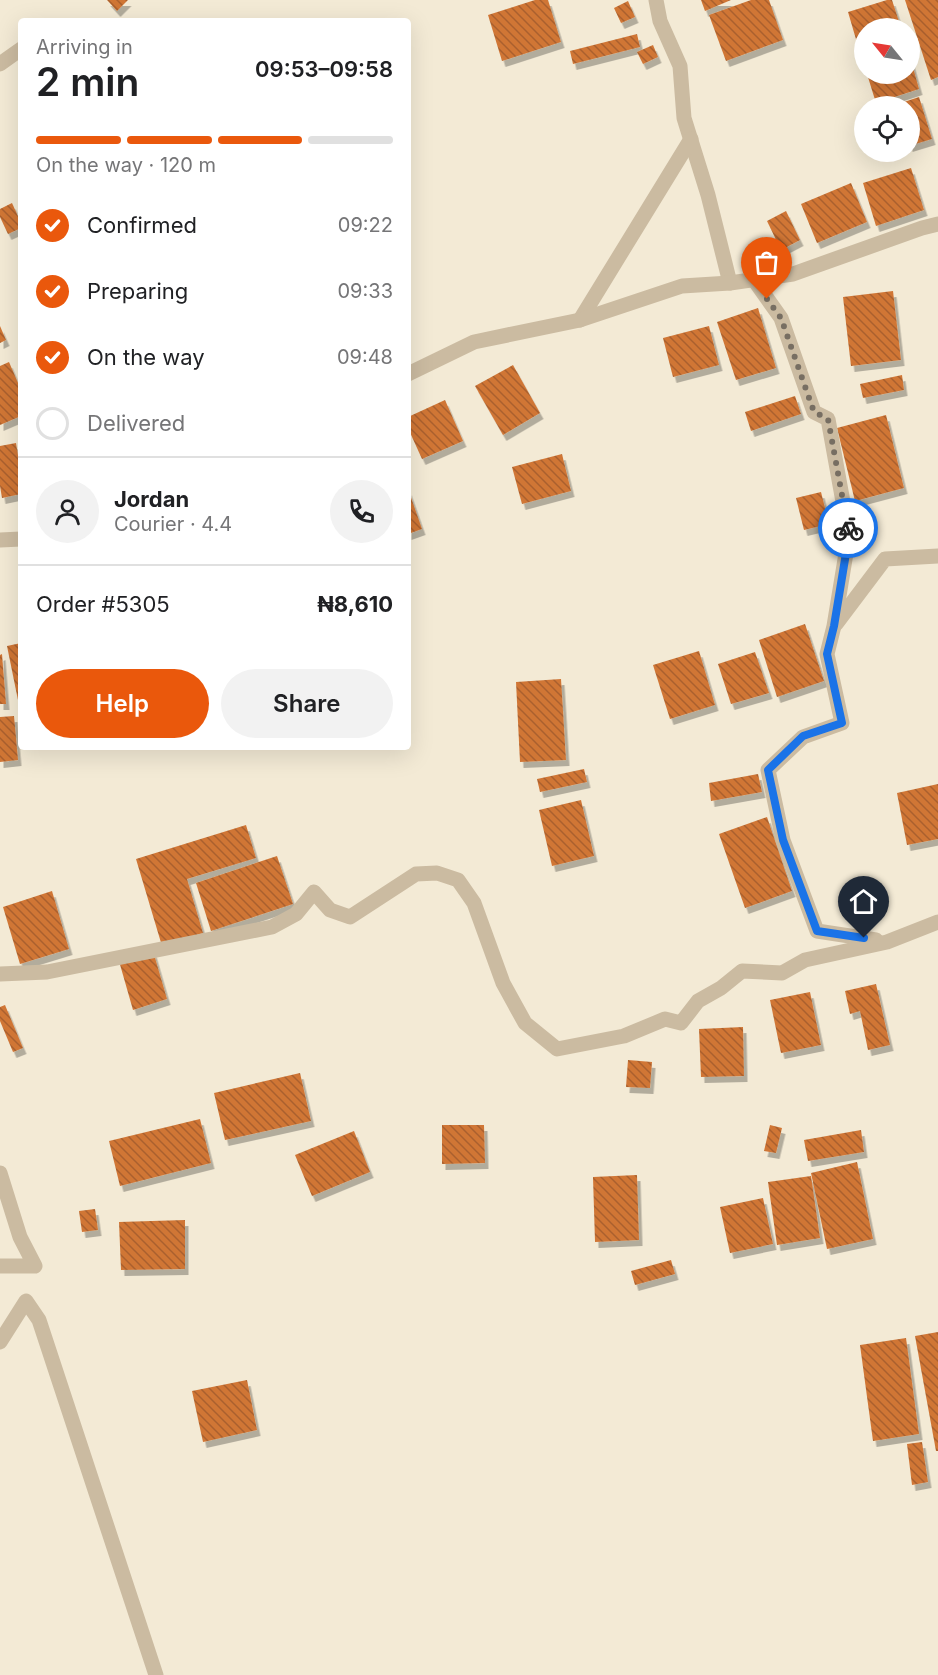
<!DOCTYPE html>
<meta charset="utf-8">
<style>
body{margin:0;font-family:Inter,sans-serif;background:#f2f2f2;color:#202124;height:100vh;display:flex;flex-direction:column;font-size:22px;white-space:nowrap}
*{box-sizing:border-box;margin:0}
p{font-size:20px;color:#757577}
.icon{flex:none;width:33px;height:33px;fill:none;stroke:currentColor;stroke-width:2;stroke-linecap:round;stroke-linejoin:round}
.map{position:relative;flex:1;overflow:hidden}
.panel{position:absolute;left:18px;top:18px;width:393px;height:732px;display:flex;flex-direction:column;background:#fff;border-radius:6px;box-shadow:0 6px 24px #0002}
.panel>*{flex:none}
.needle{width:39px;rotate:300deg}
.controls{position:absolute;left:854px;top:18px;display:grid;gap:12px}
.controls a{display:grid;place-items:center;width:66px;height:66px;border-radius:50%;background:#fff;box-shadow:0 6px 24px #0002;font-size:30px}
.pin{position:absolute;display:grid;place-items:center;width:51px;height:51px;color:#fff;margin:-62px -26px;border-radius:50% 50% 50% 0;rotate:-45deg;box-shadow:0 0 6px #0007}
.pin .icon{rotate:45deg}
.courier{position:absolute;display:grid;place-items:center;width:60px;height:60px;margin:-30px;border:4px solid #1a73e8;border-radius:50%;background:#fff;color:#222;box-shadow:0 2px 8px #0007}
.overview em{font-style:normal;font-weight:600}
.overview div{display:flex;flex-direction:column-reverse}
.overview{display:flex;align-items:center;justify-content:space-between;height:102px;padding:0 18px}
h1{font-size:39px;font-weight:600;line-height:45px}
.bar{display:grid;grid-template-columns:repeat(4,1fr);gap:9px 6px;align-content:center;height:72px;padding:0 18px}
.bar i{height:8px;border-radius:4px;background:#e0e0e0}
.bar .current{background:#ea580c}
.bar p{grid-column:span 4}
.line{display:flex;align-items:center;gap:15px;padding:0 18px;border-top:2px solid #e0e0e0}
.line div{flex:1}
.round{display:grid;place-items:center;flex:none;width:63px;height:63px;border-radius:32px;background:#f2f2f2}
ol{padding:0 18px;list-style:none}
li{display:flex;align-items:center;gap:18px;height:66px}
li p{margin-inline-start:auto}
li .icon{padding:6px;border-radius:50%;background:#ea580c;color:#fff;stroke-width:4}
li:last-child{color:#757577}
li i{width:33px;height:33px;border:3px solid #e0e0e0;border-radius:50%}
.button{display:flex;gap:12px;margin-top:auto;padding:12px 18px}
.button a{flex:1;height:69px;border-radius:36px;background:#ea580c;color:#fff;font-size:24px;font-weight:600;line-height:69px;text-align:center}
.button a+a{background:#f2f2f2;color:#202124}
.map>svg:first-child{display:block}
.building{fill:url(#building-back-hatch);filter:url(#shadow)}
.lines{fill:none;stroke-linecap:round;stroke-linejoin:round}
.minor{stroke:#cbbba1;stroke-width:15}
.done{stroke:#776e62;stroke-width:6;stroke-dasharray:0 10.8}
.route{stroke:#1a73e8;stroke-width:8}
</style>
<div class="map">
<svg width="938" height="1675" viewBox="0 0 938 1675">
<defs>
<pattern id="building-back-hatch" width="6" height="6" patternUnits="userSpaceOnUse" patternTransform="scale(1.5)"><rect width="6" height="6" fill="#d07636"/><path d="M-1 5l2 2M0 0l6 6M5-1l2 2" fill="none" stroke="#aa612d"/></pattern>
<filter id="shadow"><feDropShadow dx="3.5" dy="6" stdDeviation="0" flood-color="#0004"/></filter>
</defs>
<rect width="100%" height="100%" fill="#f3ead5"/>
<g class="building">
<polygon points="107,0 128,0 117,11"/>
<polygon points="535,0 548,0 561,42 502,61 488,15"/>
<polygon points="701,0 731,0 705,11"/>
<polygon points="751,0 769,0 783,40 726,61 709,15"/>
<polygon points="887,0 892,0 901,28 864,28 863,63 848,12"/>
<polygon points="905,0 938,0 938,77 931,80"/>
<polygon points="628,1 635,17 621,23 614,8"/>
<polygon points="637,34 640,47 573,64 570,51"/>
<polygon points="653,45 658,57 643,64 637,52"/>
<polygon points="910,57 919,89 876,103 867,74 909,74"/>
<polygon points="919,97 932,139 909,146 909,106 902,106 901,103"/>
<polygon points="911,168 924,210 876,226 863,183"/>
<polygon points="851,183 867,222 817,243 801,204"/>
<polygon points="12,203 21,223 21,228 8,234 0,217 0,209"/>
<polygon points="786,211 800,240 781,250 767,221"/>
<polygon points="893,291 901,360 851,366 843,297"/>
<polygon points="758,308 776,368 736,380 717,322"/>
<polygon points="0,326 6,340 0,343"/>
<polygon points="709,326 719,365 673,377 663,338"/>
<polygon points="9,362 21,390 21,416 0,425 0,366"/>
<polygon points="513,365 540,413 503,435 475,386"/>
<polygon points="902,375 904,390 863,398 860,384"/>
<polygon points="795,396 801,414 751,431 745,412"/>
<polygon points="445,400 463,441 422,459 408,428 408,417"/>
<polygon points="886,415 904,488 855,501 837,428"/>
<polygon points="16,443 21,475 21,494 2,498 0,486 0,446"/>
<polygon points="562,454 571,491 522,504 512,467"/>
<polygon points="408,489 422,529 408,534"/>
<polygon points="821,492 829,524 804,530 796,498"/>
<polygon points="805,624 824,681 777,697 759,640"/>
<polygon points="21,643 21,710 20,710 7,646"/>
<polygon points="699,651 715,705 670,719 653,665"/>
<polygon points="755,652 769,693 731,704 718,664"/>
<polygon points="2,654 6,704 0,704 0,655"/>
<polygon points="561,679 566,760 520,762 516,682"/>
<polygon points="14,716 18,760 0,762 0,717"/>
<polygon points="584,769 587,782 540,792 537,779"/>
<polygon points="758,774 762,792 711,801 709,783"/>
<polygon points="938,784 938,839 907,845 897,793"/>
<polygon points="581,800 594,856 552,866 539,810"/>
<polygon points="767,817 792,891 745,908 719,834"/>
<polygon points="246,825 256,858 187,879 203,933 162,946 136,859"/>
<polygon points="277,856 293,904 211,931 196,883"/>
<polygon points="52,891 69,949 20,964 3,907"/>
<polygon points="153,951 167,999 133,1010 119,961"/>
<polygon points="876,984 890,1045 868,1050 860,1011 850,1014 845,991"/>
<polygon points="810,992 821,1045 781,1053 770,1000"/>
<polygon points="5,1005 23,1048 13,1052 0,1021 0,1007"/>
<polygon points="743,1027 744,1076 701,1077 699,1029"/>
<polygon points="628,1060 652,1062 650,1088 626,1087"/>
<polygon points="300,1073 311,1121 225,1140 214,1093"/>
<polygon points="200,1119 211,1163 120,1186 109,1141"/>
<polygon points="442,1125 484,1125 485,1163 442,1164"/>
<polygon points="770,1125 782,1128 776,1153 764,1151"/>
<polygon points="861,1130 864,1152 808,1161 804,1140"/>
<polygon points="354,1131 370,1172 312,1196 295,1155"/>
<polygon points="857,1162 873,1239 827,1249 811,1173"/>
<polygon points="637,1175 639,1240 595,1242 593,1177"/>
<polygon points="811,1176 820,1238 777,1245 768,1182"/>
<polygon points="763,1198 773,1244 730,1253 720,1207"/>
<polygon points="95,1209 98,1230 82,1232 79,1211"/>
<polygon points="185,1220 185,1269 121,1270 119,1222"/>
<polygon points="671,1260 675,1274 635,1285 631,1271"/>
<polygon points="938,1332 938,1451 936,1451 915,1336"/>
<polygon points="906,1338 919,1434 873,1441 860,1345"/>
<polygon points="247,1380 257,1430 203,1442 192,1391"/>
<polygon points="922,1442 928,1482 912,1485 907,1444"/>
</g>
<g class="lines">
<g class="minor">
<polyline points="656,0 660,21 680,66 684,118 708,195 730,283"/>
<polyline points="0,64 21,49"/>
<polyline points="754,280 781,318 814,412 828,419 849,535 834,626 827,654 842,723 803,737 768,770 783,840 817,931 876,940"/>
<polyline points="580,320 691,139"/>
<polyline points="408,374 474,342 580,320 682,286 730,283 793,274 922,228 938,224"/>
<polyline points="0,540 21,539"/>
<polyline points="836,624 885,559 938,556"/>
<polyline points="0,974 47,972 272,927 296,914 314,892 330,910 350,917 416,874 437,873 458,880 474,903 503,983 525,1023 557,1049 624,1036 665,1019 681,1023 698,1001 721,988 742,971 782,973 805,960 887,942 938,922"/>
<polyline points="0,1173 20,1237 35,1266 0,1266"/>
<polyline points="0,1342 26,1301 39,1320 156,1675"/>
</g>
</g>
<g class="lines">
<polyline class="done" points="767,299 781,318 814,412 828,419 848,528"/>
<polyline class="route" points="848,528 849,535 834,626 827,654 842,723 803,736 768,770 783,840 817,931 864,938"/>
</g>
</svg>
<div class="controls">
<a><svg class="needle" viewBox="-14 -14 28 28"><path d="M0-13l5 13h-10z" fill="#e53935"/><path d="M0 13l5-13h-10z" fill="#757577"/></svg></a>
<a><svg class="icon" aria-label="locate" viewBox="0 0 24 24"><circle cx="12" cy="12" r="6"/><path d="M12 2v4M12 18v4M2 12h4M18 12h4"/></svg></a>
</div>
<div class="pin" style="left:767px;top:299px;background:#ea580c"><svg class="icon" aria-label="bag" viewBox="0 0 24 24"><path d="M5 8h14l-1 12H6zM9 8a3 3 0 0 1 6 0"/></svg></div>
<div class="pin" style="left:864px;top:938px;background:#1f2937"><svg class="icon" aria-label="home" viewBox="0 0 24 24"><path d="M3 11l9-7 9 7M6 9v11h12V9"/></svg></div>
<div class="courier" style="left:848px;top:528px"><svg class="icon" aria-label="bike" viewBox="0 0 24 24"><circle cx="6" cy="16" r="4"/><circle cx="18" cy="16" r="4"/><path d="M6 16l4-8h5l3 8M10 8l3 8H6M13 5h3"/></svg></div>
<section class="panel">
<div class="overview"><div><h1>2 min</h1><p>Arriving in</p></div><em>09:53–09:58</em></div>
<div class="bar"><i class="current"></i><i class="current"></i><i class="current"></i><i></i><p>On the way · 120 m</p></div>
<ol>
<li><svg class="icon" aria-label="check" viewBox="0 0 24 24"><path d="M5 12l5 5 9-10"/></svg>Confirmed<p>09:22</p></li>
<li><svg class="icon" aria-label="check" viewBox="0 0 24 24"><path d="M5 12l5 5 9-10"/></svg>Preparing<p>09:33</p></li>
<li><svg class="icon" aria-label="check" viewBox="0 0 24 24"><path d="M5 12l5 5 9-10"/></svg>On the way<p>09:48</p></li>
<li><i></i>Delivered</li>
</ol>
<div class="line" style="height:108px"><a class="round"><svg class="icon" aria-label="person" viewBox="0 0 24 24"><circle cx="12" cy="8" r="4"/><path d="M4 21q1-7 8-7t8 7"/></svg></a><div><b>Jordan</b><p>Courier · 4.4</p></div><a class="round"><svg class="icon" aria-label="phone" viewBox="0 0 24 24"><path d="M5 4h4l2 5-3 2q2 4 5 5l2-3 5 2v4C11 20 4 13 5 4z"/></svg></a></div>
<div class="line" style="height:78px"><div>Order #5305</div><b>₦8,610</b></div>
<div class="button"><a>Help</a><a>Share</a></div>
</section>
</div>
